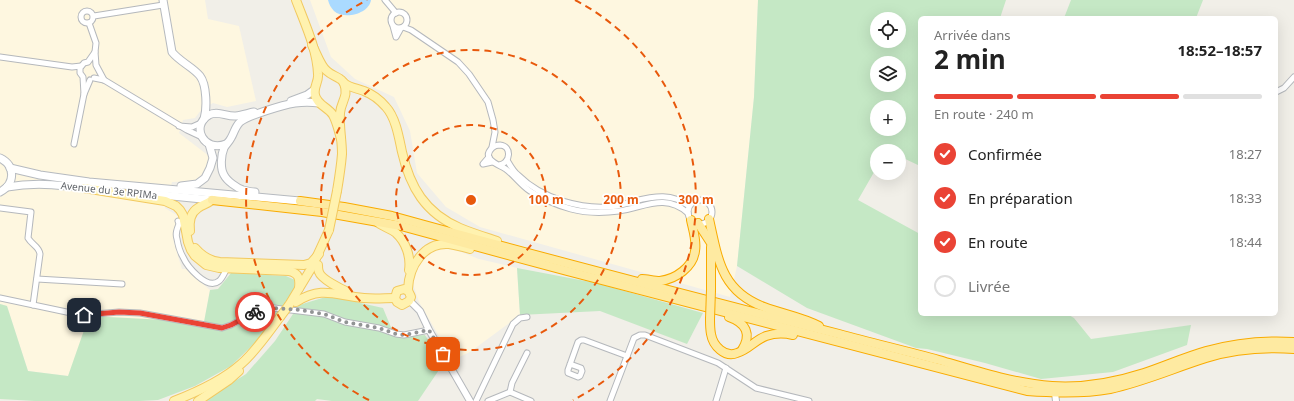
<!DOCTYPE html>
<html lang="fr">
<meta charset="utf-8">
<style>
body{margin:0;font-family:"Noto Sans",sans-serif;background:#f2f2f2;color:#222;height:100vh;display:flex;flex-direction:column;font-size:15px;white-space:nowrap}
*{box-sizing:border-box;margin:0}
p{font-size:13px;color:#767676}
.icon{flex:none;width:22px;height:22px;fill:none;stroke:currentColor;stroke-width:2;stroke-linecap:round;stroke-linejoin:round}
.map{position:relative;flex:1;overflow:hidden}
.panel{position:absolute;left:918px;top:16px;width:360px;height:300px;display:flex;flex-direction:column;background:#fff;border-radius:6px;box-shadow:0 4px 16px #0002}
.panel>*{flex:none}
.fabs{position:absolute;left:870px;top:12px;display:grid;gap:8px}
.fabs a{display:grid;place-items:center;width:36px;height:36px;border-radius:50%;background:#fff;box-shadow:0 4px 16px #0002;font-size:20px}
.pin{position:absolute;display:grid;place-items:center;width:34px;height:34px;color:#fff;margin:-17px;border-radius:8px;box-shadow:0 2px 6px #0006}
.courier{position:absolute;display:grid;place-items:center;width:40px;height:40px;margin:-20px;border:3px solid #ea4335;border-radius:50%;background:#fff;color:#222;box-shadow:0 1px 5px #0007}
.head em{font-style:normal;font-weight:700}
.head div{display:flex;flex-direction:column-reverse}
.head{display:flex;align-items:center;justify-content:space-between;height:68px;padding:0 16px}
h1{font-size:26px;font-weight:700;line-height:30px}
.bar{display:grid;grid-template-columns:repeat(4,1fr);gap:6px 4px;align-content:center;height:48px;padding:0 16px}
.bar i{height:5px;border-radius:3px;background:#e0e0e0}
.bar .active{background:#ea4335}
.bar p{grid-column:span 4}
ol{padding:0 16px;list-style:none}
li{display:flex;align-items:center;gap:12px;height:44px}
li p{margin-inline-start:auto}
li .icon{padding:4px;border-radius:50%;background:#ea4335;color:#fff;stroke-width:4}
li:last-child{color:#767676}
li i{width:22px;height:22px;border:2px solid #e0e0e0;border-radius:50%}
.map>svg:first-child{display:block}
.commercial{fill:#fef7e0}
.green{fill:#c5e8c5;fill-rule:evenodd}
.water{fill:#aadaff}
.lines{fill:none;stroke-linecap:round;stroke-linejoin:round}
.minor-casing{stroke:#b5b8bc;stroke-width:7}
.tertiary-casing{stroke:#b5b8bc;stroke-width:8}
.secondary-casing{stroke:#b6babf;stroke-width:9}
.primary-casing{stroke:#f2c960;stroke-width:10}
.trunk-casing{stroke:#f9ab00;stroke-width:10}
.minor{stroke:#fff;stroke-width:5}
.tertiary{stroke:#fff;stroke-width:6}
.secondary{stroke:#fff;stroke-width:7}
.primary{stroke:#fff2af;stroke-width:8}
.trunk{stroke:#feeaa1;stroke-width:8}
.primary-bridge-casing{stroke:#f2c960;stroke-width:10;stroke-linecap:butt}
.trunk-bridge-casing{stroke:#f9ab00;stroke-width:10;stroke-linecap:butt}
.primary-bridge{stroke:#fff2af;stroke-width:8}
.trunk-bridge{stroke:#feeaa1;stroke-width:8}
.done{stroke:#929495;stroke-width:4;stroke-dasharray:0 7.2}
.route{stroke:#ea4335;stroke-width:5}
.ring{fill:none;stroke:#e8590c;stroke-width:2;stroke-dasharray:7 5}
.labels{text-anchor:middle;stroke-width:3.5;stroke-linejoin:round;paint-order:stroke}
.street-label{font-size:10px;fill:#5f6368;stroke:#fff}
.centre{fill:#e8590c;stroke:#fff;stroke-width:2}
.ring-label{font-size:12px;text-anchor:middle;font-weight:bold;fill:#e8590c;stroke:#fff;stroke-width:3.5;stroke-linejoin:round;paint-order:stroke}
</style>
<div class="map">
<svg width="1294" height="401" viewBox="0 0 1294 401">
<rect width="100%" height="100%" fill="#f1efe8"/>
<g class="commercial">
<polygon points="0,0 205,0 208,19 239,26 256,101 227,107 213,103 202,109 195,118 183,120 179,133 209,156 205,172 194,181 172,182 165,208 178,216 173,236 174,243 182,269 186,269 210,290 204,322 68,376 28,371 7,306 0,304"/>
<polygon points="310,0 758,0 754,97 737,266 730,297 480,227 446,207 417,173 410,131 394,97 355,79 331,57"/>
<polygon points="437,248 451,248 479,259 517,268 520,315 470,352 453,360 419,302 412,281 423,258"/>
</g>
<g class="green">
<path d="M758,0H1006L1000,18H920V166L899,156V151H877V167L858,200L920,234V314H1067L1074,318L1091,339L1191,325L1187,345L1113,372L1041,379L985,363L927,349L916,348L807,308L737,266L754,97ZM877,19H899V41H877ZM877,63H899V85H877ZM877,107H899V129H877Z"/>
<polygon points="1071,0 1203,0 1196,18 1064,18"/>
<polygon points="517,268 596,283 703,313 687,344 600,311 520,315"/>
<polygon points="231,273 286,276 295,280 294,290 290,298 263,335 231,366 195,386 158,400 139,401 35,401 0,399 0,304 7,306 28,371 68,376 89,316 204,322 210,290 218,289"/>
<polygon points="329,296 383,308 395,337 425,335 443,364 418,401 332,401 317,399 315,401 206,401 214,394 246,374 275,341 299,305"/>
</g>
<path class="water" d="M328,0H371C369,14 344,20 334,11C331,8 329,4 328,0Z"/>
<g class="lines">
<defs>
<g id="minor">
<polyline points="385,0 396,13"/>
<circle cx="87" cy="17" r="6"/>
<circle cx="399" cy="20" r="8"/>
<polyline points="94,16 163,5"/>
<polyline points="89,23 96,43 95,52"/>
<polyline points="393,26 396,37 401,28"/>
<polyline points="403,27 411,30 458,62 469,74 488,102 493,120 495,132 492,147"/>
<polyline points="0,57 72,67 81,66"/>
<polyline points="94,78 104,80 187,130 202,137"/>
<polyline points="1276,92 1284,88 1294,77"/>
<polyline points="84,94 83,77 80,73 80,68 84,63 88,62 95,52 96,65 104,80"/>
<polyline points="179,126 192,127 201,123"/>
<polyline points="74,144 84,94 90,80"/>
<polyline points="489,157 483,164 492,162"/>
<path d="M507,160C510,165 513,171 518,175C542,199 583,211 617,206C623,205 628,203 634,201C655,196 672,193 689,206"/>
<path d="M499,165C511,163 512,146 500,145C497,145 494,146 492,148C480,160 501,165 507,170C515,176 521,185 530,191C542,199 557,205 571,209C586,213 604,213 619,211C645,207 665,193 688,213"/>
<circle cx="700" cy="212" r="12"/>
<path d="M0,208L31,212L28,238C32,245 39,246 40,254L33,305"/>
<path d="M178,221L179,224C177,229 175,234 177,239C178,245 180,252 183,257C187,266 207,291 219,281C222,279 225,272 227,268"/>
<polyline points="37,279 122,284"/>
<polyline points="0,298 76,314 83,315 119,312 140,313 222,328 231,325 253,313 274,308 324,314 345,322 379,328 396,334 404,335 429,330"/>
<polyline points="570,364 581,368 582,371 580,376 578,377 568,373 568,370 578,342 581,340 584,340 627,356"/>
<polyline points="510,392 512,383 527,353"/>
<polyline points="476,401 513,324 520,318 527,317"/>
<polyline points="488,401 510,392 531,401"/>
<polyline points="610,401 634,338 640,335 645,335 718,363 756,388 809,401"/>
<polyline points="716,401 726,368"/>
</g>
<g id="tertiary">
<polyline points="409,301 412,303 420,311 429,330 470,401"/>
<polyline points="1055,393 1056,401"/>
</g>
<g id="secondary">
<path d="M163,0L172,52C180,62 193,67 200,76C207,85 207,109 204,119"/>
<polyline points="291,101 307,95 314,90"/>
<path d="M226,144C204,153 190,126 209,115C217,110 227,117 236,116C242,115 249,113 254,112"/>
<path d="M0,158C16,166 15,184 0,192"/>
<polyline points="10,168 40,175 89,182 300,201"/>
<polyline points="181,186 197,184 205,178 210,168 213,158 209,144"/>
<path d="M7,187C36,182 59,185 88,188"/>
<polyline points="132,192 212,200"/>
<path d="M255,192C251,192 247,191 243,190C237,188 227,181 224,175C220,168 221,155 224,148C226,144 229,142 231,138C234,133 235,127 240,122C249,115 283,105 295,103C303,102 311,102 319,103"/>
</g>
<g id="primary">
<path d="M296,0C305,24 317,49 318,74C319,82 313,87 315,95C317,105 328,107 333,115C337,122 339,132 341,139"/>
<path d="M312,45C316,52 321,67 327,71C331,75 336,76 340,79C342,80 343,82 344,83C350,88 357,88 364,91C372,94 380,100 386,107C396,118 399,138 402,152C410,187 425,213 460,228C472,233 485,237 497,241"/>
<path d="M84,188L165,201L176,206L180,210L183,215L188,242L191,250L195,256L206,265L219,268L289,271C299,273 300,279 299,288"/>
<path d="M337,191C339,179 341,167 342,154C342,140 339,127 340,113C341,101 349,97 344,83"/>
<path d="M377,222C383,227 390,228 396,233C406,242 411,257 409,270"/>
<path d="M190,231C189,223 190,213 198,208C202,205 207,204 212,200"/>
<path d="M195,248C202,256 209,261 220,262L304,265L311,263L319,254"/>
<path d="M318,265C318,267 318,270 319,272C321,279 341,289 348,292"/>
<path d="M408,291L404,289L397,291L395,298L397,302L402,305L409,301L411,297C410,294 408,292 408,289C409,266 424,242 449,244C456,245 463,247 470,249"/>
<path d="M296,302C323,285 336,296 364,298C375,299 385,298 395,298"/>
<polyline points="289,305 312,267 329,230"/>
<path d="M174,401C197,392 222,381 241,364C256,351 268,333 280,317"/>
<polyline points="198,401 229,380 239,371"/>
</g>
<g id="trunk">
<path d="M212,200L322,212L401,226L567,271L1027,391C1055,393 1083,394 1110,389C1143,382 1174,368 1206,358C1235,349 1264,347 1294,349"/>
<path d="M300,201L344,207L392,216C540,257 690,296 839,334C872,343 906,351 939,360C976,371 1013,383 1052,386C1082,388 1116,382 1144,373C1165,366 1185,357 1206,351C1235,343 1264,340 1294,342"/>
<path d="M709,219C718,259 721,291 764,307C783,314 802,317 819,326"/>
<polyline points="698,223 711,243"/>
<polyline points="711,247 711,290"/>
<path d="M642,279C647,279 654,281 660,281C676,279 693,267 695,251C697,241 693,230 691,220"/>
<path d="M729,317C746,323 752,334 742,350"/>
<path d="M710,319C710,324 710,329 711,334C713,346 725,358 737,353C748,350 755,340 766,336C775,333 784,333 793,335"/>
</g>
</defs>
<use href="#minor" class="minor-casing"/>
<use href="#tertiary" class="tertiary-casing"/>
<use href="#secondary" class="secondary-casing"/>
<use href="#primary" class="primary-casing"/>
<use href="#trunk" class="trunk-casing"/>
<use href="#minor" class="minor"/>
<use href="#tertiary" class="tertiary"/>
<use href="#secondary" class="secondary"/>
<use href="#primary" class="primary"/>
<use href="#trunk" class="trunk"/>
<defs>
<g id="primary-bridge">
<polyline points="329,230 337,191"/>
<polyline points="280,317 289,305"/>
</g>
<polyline id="trunk-bridge" points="710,319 711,290"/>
</defs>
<use href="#primary-bridge" class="primary-bridge-casing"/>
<use href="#trunk-bridge" class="trunk-bridge-casing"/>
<use href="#primary-bridge" class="primary-bridge"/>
<use href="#trunk-bridge" class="trunk-bridge"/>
</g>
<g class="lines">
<polyline class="done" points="255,312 274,308 300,310 324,314 345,322 379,328 396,334 404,335 429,330 443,354"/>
<polyline class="route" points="84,315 119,312 140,313 222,328 231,325 255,312"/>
</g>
<g class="ring">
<circle cx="471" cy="200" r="75"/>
<circle cx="471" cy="200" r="150"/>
<path d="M369 400A225 225 0 0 1 367 0M575 0A225 225 0 0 1 573 400"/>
</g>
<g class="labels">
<g class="street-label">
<text transform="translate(109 190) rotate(6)" y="4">Avenue du 3e RPIMa</text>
</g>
</g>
<circle cx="471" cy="200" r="6" class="centre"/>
<g class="ring-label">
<text x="546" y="204">100 m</text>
<text x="621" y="204">200 m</text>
<text x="696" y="204">300 m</text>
</g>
</svg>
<div class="fabs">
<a><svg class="icon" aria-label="locate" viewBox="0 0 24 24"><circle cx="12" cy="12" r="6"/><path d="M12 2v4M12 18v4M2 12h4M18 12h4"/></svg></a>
<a><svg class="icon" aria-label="layers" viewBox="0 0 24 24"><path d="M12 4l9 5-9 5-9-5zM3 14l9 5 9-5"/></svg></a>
<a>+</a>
<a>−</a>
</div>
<div class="pin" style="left:443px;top:354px;background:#ea580c"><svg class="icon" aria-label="bag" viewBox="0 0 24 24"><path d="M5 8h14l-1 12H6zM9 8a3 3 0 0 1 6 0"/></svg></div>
<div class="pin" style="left:84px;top:315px;background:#1f2937"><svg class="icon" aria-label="home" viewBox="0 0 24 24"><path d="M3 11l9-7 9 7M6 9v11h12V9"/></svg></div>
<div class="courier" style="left:255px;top:312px"><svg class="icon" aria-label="bike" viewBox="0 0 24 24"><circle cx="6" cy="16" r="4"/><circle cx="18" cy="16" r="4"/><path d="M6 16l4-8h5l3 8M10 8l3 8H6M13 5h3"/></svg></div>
<section class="panel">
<div class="head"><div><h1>2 min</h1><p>Arrivée dans</p></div><em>18:52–18:57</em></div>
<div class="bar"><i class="active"></i><i class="active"></i><i class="active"></i><i></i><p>En route · 240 m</p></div>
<ol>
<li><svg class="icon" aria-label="check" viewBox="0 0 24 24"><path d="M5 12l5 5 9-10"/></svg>Confirmée<p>18:27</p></li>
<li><svg class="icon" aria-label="check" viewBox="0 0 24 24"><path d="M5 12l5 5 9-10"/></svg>En préparation<p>18:33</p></li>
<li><svg class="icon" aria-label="check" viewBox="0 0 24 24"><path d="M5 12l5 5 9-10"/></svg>En route<p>18:44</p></li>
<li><i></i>Livrée</li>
</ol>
</section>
</div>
